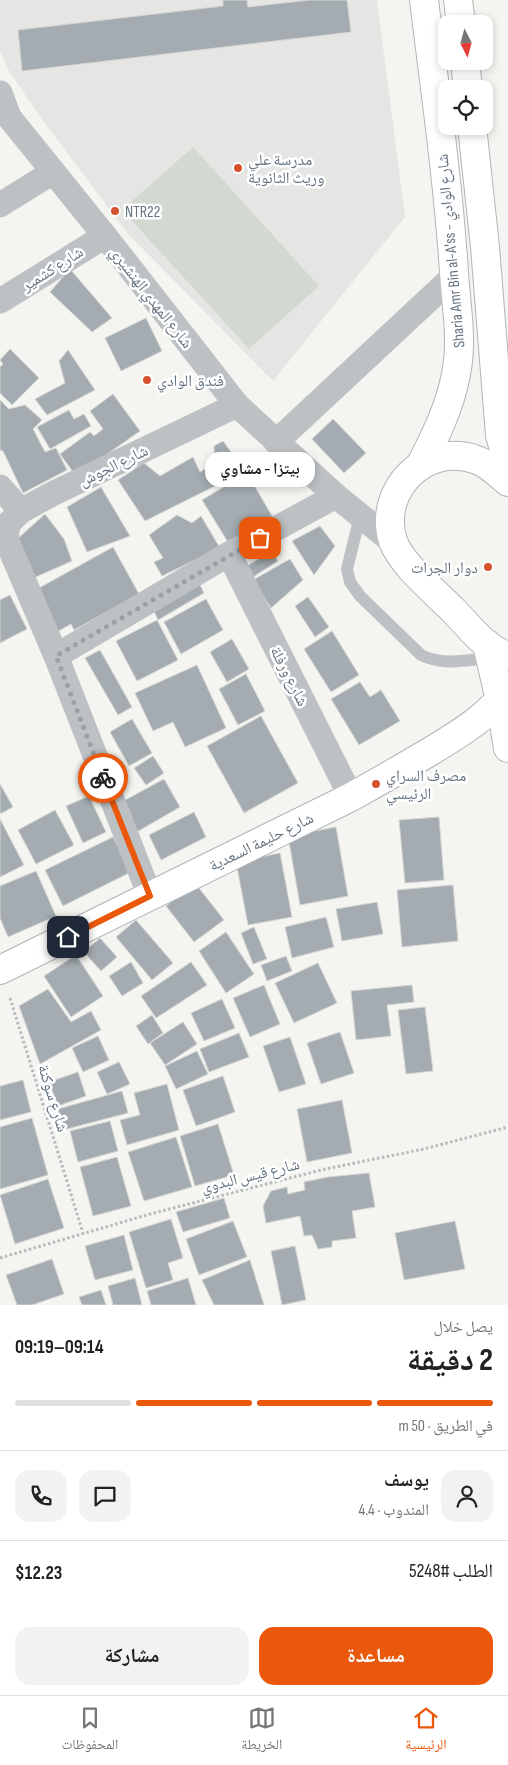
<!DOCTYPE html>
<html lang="ar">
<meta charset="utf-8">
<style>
body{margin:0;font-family:"Sofia Sans Condensed","Noto Naskh Arabic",sans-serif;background:#f2f2f2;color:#222;direction:rtl;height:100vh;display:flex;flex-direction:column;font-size:19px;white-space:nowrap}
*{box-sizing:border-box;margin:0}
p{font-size:16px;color:#767676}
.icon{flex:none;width:28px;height:28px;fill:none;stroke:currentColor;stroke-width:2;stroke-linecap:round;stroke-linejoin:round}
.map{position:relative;height:1305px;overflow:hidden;direction:ltr}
.details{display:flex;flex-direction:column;background:#fff;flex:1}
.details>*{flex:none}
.needle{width:32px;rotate:174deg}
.tools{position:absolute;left:438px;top:15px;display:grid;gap:10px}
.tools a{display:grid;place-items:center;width:55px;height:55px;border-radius:10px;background:#fff;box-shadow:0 2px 8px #0003;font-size:25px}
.pin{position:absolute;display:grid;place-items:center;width:42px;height:42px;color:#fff;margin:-21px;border-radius:10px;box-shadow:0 2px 8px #0006}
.courier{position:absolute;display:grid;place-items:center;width:50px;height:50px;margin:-25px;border:4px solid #ea580c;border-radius:50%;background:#fff;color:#222;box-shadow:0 1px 6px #0007}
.bubble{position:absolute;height:35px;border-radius:15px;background:#fff;box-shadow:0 2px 8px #0003;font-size:16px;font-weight:700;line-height:35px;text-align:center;direction:rtl}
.headline em{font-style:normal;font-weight:700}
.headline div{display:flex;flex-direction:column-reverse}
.headline{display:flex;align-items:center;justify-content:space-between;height:85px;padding:0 15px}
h1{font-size:32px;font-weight:700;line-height:38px}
.bar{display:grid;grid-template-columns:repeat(4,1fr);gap:8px 5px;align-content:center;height:60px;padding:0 15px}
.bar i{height:6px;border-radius:4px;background:#e0e0e0}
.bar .active{background:#ea580c}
.bar p{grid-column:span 4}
.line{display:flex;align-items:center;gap:12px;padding:0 15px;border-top:1px solid #e0e0e0}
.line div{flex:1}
.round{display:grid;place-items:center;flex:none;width:52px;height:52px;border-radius:15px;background:#f2f2f2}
.action{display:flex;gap:10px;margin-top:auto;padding:10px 15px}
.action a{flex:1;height:58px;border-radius:15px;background:#ea580c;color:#fff;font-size:20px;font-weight:700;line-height:58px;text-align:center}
.action a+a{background:#f2f2f2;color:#222}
.menu{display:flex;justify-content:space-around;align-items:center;height:70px;border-top:1px solid #e0e0e0;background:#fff;font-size:14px;color:#767676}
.menu a{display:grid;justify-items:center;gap:2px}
.menu .active{color:#ea580c}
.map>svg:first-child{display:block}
.built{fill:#e5e6e4}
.green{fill:#d3d9d0}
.building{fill:#a4acb1;stroke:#d5d5d3}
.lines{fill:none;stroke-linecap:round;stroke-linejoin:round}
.secondary-casing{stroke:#b0b5b9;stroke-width:30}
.path{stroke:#b7babc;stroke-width:3;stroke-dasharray:2.5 2.5;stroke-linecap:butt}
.lane{stroke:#bdc1c4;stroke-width:12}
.street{stroke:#bdc1c4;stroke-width:25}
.secondary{stroke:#fff;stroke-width:28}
.done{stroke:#97a1a7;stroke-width:5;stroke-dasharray:0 9}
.route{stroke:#ea580c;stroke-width:6}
.poi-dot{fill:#d8512d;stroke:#fff;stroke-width:2}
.labels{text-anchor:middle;stroke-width:5;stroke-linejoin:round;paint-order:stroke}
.poi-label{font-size:16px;fill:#657480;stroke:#fff;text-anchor:start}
.street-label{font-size:16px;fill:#657480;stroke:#fff}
</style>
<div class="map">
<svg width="508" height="1305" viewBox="0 0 508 1305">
<rect width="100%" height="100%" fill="#f4f4f0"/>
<polygon class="built" points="0,0 377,0 405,217 273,381 128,234 41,118 9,71 0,52"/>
<polygon class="green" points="193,147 319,286 249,349 122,210"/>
<g class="building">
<polygon points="223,0 247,0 248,7 310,0 347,0 351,32 22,71 18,30 223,6"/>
<polygon points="70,269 112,318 92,332 50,292"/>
<polygon points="146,318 162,351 121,371 105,338"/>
<polygon points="10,349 39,378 12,405 0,393 0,367 3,364 0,360"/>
<polygon points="68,350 95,390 47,415 35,399 65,383 59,361"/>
<polygon points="113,394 140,431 76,476 60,454 90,432 94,436 103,429 90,411"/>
<polygon points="0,400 9,409 25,405 42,420 33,429 45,452 56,448 67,470 23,493 3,451 0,450"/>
<polygon points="69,410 74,419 84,414 91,426 50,449 37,427"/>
<polygon points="333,419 366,453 344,473 312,439"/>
<polygon points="223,441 245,471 145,521 118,480 144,463 160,476 193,457 200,472 215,463 214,446"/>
<polygon points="247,473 275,521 231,547 202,500"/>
<polygon points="101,487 130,536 87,552 67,507"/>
<polygon points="45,514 64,539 72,561 29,580 15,541"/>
<polygon points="177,515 192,523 201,516 220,548 162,576 154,562 163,558 149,535"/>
<polygon points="320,526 335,546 314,575 292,541"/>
<polygon points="113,547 139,594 74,630 71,624 53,634 30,593"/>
<polygon points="272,551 278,561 253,577 247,566"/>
<polygon points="290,559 303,580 271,608 253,580"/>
<polygon points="199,583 204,593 158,620 153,609"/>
<polygon points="10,595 27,629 0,643 0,600"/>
<polygon points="308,597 329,627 315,637 295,606"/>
<polygon points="206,599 223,630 181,654 164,622"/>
<polygon points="157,620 178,660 137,681 116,641"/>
<polygon points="332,631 359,675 331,692 304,649"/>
<polygon points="232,639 249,669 227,682 210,652"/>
<polygon points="100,650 132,707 118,715 85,658"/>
<polygon points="197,665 226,728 185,747 173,722 153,731 135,693"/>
<polygon points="246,674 265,711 238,725 219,689"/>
<polygon points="360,682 370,697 381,690 400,721 359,745 331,699"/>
<polygon points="261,716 298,783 244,813 207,746"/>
<polygon points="132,719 152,753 129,766 110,732"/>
<polygon points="153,756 164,773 146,785 134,768"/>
<polygon points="164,779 180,807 135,833 118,804"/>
<polygon points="0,784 13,807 0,814"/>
<polygon points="89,796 106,832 83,843 66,806"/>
<polygon points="55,810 74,845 36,864 18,830"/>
<polygon points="194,812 206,837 161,860 149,835"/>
<polygon points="439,817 444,880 405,883 399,820"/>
<polygon points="0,819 24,865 0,877"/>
<polygon points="336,827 348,896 300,905 288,836"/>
<polygon points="113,837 131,872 63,906 45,870"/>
<polygon points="280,853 292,917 248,925 236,862"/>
<polygon points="36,871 56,916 8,937 0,918 0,886"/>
<polygon points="195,883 224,920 194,942 166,906"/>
<polygon points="453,885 458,941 402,947 397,890"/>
<polygon points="377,902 383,934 342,941 336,909"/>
<polygon points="326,917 334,947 292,958 285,927"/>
<polygon points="136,920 173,963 152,980 116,937"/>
<polygon points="254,927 267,959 253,964 241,933"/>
<polygon points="226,932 254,974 226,993 199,951"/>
<polygon points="100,938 117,957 101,971 84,952"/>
<polygon points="76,955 103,996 71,1017 44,976"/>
<polygon points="286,956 292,971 267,981 261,965"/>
<polygon points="131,962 143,983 122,996 109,976"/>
<polygon points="191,962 207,985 156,1018 141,996"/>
<polygon points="318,963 337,1003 294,1023 275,983"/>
<polygon points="264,985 280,1024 250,1037 233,998"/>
<polygon points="412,985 414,1002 387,1005 391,1036 356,1040 351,991"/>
<polygon points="48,989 71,1022 91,1011 101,1030 40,1064 19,1006"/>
<polygon points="222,999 235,1028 204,1041 191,1013"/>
<polygon points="425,1007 433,1071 406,1074 398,1010"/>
<polygon points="152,1015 163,1033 148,1044 136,1026"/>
<polygon points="183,1022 197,1044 165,1065 150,1043"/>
<polygon points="340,1032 354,1073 321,1084 307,1043"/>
<polygon points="239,1033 249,1057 209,1072 200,1049"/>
<polygon points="98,1036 109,1060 83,1072 72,1048"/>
<polygon points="290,1037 306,1084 279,1092 263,1046"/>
<polygon points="197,1051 208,1074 176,1089 165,1066"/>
<polygon points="119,1062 130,1084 107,1094 97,1072"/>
<polygon points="78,1072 86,1096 58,1106 49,1082"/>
<polygon points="223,1076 235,1112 196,1126 183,1090"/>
<polygon points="23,1080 31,1112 0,1120 0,1086"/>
<polygon points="167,1084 179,1130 127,1145 120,1120 140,1115 134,1093"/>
<polygon points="122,1091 128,1113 63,1130 58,1109"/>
<polygon points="342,1100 352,1153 307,1162 297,1109"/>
<polygon points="32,1118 48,1175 0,1189 0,1127"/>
<polygon points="110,1121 118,1151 78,1162 70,1131"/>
<polygon points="218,1124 234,1175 195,1186 180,1136"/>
<polygon points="176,1137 192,1187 144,1201 128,1152"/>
<polygon points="117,1157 131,1206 93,1216 80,1167"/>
<polygon points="369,1173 375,1207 352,1211 356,1238 332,1241 332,1247 318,1249 312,1235 304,1236 300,1216 266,1223 263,1206 271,1191 287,1187 288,1194 305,1190 304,1182 328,1177"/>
<polygon points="48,1179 64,1228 15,1244 0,1195"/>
<polygon points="224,1198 230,1218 183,1232 176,1212"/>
<polygon points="171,1219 183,1258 168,1263 173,1280 146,1288 129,1232"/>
<polygon points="233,1221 247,1257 199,1275 186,1239"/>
<polygon points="455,1221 465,1269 404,1280 395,1233"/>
<polygon points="124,1235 133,1270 95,1280 85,1246"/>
<polygon points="295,1246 306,1300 282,1305 271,1251"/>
<polygon points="52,1259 64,1294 32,1305 17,1305 6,1275"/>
<polygon points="250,1260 264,1305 214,1305 202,1280"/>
<polygon points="135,1278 142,1305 113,1305 108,1286"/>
<polygon points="188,1278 196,1305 151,1305 147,1291"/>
<polygon points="101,1290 106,1305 82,1305 79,1297"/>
</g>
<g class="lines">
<defs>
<g id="secondary">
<polyline points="458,0 461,24"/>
<polyline points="465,61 468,89"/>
<polyline points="472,126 485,247 500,435 508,465"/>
<path d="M420,466C435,437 450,407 456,374C463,340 456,306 454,272C448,181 435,90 424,0"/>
<path d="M508,482C498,474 489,464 477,460C426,441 377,490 393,541C401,564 435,592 453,610C469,626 485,649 508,656"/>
<polyline points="487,644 500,700 508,748"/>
<path d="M0,970L351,797C378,782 404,767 431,751C459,734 488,717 508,689"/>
</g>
</defs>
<use href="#secondary" class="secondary-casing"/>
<g class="path">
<polyline points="10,998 83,1233"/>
<polyline points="0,1258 150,1214 321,1170 424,1149 508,1127"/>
</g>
<path class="lane" d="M360,516L347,569L350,582L360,596L421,655C443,666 467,660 490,658"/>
<g class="street">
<polyline points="0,93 9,117 105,236 237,405 336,496 394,543"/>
<polyline points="0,205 53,172"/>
<polyline points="0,301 105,236"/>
<polyline points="276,442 454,276"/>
<polyline points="0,487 21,511"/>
<polyline points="229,554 351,797"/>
<polyline points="56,656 229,554 336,496"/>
<polyline points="150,896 56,656 6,539 8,524 21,511 52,494 237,405"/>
</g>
<use href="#secondary" class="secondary"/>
</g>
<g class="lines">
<polyline class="done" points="103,778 56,656 260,538"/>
<polyline class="route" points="68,937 150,896 103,778"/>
</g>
<g class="poi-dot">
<circle cx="238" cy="168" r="5"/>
<circle cx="115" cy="211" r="5"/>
<circle cx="147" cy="380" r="5"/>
<circle cx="488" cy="567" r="5"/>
<circle cx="376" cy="784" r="5"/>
</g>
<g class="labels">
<g class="poi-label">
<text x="248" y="165">مدرسة علي<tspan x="248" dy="18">وريث الثانوية</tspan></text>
<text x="125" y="217">NTR22</text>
<text x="157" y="386">فندق الوادي</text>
<text x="478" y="573" text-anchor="end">دوار الجرات</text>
<text x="386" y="781">مصرف السراي<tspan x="386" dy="18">الرئيسي</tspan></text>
</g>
<g class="street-label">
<text transform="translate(450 251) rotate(-95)" y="6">Sharia Amr Bin al-A'ss - شارع الوادي</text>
<text transform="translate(52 268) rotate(-32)" y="6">شارع كشمير</text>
<text transform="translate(152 297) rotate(52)" y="6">شارع المهدي الهنشيري</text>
<text transform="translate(113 465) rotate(-26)" y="6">شارع الجوش</text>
<text transform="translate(290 676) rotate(63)" y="6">شارع ورفلة</text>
<text transform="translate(261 841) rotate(-26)" y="6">شارع حليمة السعدية</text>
<text transform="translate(54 1098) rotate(73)" y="6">شارع سوكنة</text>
<text transform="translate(250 1175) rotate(-14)" y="6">شارع قيس البدوي</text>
</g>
</g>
</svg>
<div class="tools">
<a><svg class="needle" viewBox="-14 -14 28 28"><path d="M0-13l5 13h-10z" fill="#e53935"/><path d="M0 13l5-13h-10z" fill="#767676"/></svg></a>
<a><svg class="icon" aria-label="locate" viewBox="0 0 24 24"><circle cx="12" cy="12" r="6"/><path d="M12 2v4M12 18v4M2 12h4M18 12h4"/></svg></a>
</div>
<div class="pin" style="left:260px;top:538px;background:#ea580c"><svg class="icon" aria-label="bag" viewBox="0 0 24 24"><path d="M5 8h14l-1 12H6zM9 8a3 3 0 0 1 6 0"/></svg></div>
<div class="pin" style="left:68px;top:937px;background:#1f2937"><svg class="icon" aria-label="home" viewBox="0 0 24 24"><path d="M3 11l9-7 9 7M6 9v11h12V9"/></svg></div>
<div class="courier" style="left:103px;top:778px"><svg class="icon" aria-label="bike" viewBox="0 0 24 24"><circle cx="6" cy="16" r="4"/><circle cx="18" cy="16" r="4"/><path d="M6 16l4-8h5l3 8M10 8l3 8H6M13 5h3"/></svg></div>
<div class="bubble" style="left:205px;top:452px;width:110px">بيتزا - مشاوي</div>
</div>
<section class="details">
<div class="headline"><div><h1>2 دقيقة</h1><p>يصل خلال</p></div><em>09:14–09:19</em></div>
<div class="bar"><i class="active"></i><i class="active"></i><i class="active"></i><i></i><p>في الطريق · 50 m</p></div>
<div class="line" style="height:90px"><a class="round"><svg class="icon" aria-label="person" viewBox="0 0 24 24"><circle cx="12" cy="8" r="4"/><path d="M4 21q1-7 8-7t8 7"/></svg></a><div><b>يوسف</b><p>المندوب · 4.4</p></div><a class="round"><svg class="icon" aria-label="chat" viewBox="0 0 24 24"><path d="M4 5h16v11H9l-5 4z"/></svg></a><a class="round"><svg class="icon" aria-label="phone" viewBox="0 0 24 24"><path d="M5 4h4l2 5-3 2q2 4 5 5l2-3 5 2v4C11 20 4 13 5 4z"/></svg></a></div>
<div class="line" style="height:65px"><div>الطلب #5248</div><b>$12.23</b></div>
<div class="action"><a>مساعدة</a><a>مشاركة</a></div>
</section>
<nav class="menu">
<a class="active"><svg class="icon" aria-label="home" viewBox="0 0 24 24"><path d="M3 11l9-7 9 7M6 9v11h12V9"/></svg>الرئيسية</a>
<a><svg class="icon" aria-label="map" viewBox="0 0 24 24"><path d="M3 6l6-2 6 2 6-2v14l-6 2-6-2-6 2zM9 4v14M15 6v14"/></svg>الخريطة</a>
<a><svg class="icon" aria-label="saved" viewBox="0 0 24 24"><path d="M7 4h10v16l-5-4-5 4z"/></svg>المحفوظات</a>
</nav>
